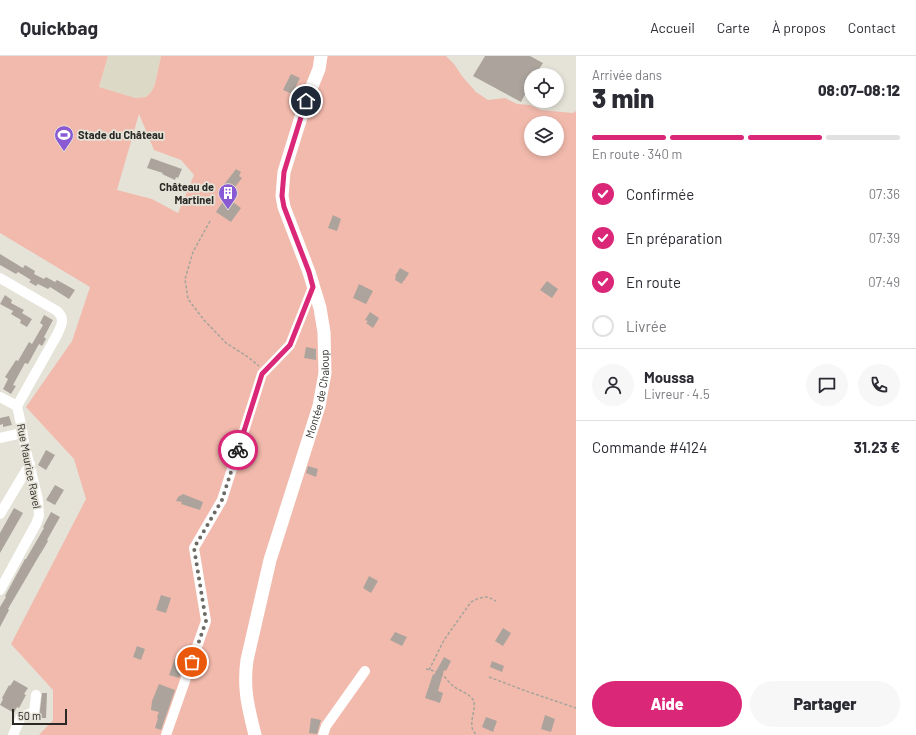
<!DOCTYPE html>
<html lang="fr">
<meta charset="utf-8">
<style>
body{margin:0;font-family:Barlow,sans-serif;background:#f7f7f7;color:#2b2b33;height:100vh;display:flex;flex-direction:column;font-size:15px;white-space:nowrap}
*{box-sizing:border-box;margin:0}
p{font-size:13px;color:#7c7c81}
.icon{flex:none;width:22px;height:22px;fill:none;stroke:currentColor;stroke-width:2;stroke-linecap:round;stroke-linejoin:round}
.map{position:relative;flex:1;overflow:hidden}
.sheet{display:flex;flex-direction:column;background:#fff;width:340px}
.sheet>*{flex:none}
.controls{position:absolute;left:524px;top:12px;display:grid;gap:8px}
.controls a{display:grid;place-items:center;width:40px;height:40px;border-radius:50%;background:#fff;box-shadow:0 2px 6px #0003;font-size:20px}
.scale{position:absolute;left:12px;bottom:10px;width:55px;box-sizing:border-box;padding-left:4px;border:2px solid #2a2925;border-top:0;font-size:11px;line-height:14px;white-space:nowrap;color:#2a2925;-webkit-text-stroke:3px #e5e3d8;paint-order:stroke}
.pin{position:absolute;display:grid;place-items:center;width:34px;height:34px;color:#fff;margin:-17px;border:2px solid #fff;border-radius:50%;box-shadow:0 1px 4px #0007}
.courier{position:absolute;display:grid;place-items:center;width:40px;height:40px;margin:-20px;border:3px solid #db2777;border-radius:50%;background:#fff;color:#222;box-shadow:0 1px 5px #0007}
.summary em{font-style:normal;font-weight:800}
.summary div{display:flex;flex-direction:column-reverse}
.summary{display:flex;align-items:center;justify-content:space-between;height:68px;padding:0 16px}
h1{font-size:26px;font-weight:800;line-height:30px}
.bar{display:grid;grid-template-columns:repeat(4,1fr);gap:6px 4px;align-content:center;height:48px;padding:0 16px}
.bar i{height:5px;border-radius:3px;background:#e1e1e2}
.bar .on{background:#db2777}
.bar p{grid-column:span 4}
.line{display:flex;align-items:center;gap:10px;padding:0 16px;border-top:1px solid #e1e1e2}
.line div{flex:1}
.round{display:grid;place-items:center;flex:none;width:42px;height:42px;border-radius:21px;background:#f7f7f7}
ol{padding:0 16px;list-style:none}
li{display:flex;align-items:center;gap:12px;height:44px}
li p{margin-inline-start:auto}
li .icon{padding:4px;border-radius:50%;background:#db2777;color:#fff;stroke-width:4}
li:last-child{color:#7c7c81}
li i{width:22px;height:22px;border:2px solid #e1e1e2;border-radius:50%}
.action{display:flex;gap:8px;margin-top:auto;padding:8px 16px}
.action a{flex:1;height:46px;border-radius:24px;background:#db2777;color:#fff;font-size:16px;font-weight:800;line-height:46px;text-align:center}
.action a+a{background:#f7f7f7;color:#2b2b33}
header{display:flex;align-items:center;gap:24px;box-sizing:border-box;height:56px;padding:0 20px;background:#fff;border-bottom:1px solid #e1e1e2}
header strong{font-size:19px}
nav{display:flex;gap:22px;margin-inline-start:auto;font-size:14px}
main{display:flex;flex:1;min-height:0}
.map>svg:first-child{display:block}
.built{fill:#ddd9c7}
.green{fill:#f2baad;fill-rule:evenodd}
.building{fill:#aca49c}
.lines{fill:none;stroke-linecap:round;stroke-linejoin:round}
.path{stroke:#a5a49b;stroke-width:1.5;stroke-dasharray:3 2;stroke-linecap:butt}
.minor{stroke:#fff;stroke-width:10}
.major{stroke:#fff;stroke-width:13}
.done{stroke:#6b6a64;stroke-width:4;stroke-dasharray:0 7.2}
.route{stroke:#db2777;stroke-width:5}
.labels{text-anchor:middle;stroke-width:3.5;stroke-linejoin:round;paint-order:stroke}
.poi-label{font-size:11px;font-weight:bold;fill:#2a2925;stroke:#e5e3d8;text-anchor:start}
.street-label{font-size:11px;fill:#2a2925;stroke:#e5e3d8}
</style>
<header>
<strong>Quickbag</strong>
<nav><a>Accueil</a><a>Carte</a><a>À propos</a><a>Contact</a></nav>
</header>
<main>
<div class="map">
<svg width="576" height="679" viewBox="0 0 576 679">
<rect width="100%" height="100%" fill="#e5e3d8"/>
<polygon class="built" points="108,0 161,0 155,28 152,35 146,41 135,42 99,32"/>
<path class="green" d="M0,0H108L99,31L135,42L146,41L152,35L155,28L161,0H446L454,8L462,20L476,36L488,44L505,42L517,48L530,49L541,54L573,57L576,55V679H39L53,664V634L11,588L86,443L74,403L26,351L72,285L90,231L0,177ZM139,58L154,94L181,104L194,119L178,157L152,143L117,134ZM531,67H557V93H531Z"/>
<g class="building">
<polygon points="485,0 530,0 543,7 535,19 531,19 531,27 521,46 473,20"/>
<polygon points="291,18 300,22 292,38 283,34"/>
<polygon points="151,102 182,113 178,122 176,121 175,124 162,118 163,117 147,112"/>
<polygon points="236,113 241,116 239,120 242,122 231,136 223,130"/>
<polygon points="226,141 241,152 231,166 216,156"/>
<polygon points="333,159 341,163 337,175 328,172"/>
<polygon points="0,198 23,212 25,209 35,215 34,218 44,223 46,221 55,226 57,224 75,234 69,243 50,231 48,233 38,228 36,230 29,226 31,224 18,216 16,218 0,209"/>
<polygon points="400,212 409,217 404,225 403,225 402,228 395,224 396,221 395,220"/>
<polygon points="547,225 558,233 552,242 540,234"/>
<polygon points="359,228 373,235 366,248 353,242"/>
<polygon points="5,239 12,244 11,247 24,254 22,257 32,263 27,271 20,267 21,264 11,258 13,255 0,248"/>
<polygon points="370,256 379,262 373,272 366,267 368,265 365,264"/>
<polygon points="44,259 53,264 44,281 46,283 42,290 39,288 28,308 25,307 13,329 16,330 11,338 3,333 8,323 5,321 16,304 18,305 29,286 32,288 43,269 40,267"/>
<polygon points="306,291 316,293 316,304 304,302"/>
<polygon points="9,360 12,369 3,371 3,368 0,369 0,362"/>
<polygon points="46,394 55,399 46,414 38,409"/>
<polygon points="308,410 318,413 316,421 306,417"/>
<polygon points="55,429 64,434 55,449 46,444"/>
<polygon points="183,438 203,446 200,454 181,448 182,446 176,445 178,441"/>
<polygon points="14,452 23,457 0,497 0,477"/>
<polygon points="51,456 60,461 47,484 48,485 44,492 39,500 8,553 9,554 0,571 0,551 6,541 5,540 25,503 26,503 44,472 43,471"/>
<polygon points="369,520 378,525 371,537 363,532"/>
<polygon points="161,539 171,542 166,557 156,554"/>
<polygon points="503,572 511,577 503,590 495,585"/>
<polygon points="395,576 407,581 402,590 390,584"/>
<polygon points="137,590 145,593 141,604 133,601"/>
<polygon points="444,601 451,605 446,615 444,614 438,635 443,637 440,647 425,642 433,618 434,619"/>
<polygon points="175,602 176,603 177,602 185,605 179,622 169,619"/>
<polygon points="492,605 504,610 502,616 490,611"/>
<polygon points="14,624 28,632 24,638 26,639 19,652 17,651 14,657 0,649 3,643 2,642 9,629 10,630"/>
<polygon points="159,628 175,634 161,674 155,672 158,662 157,661 159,656 151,654 152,645"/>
<polygon points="42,637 47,637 46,662 39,662"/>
<polygon points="545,659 555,663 551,676 541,673"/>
<polygon points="486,661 497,665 493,676 482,671"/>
<polygon points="311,662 321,664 317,678 309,677"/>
</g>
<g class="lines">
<g class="path">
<polyline points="210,165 193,196 185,223 188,243 204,264 226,287 248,301 259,310"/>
<path d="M426,613C430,614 436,615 441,618C445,620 448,626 452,629C458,635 471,637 474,646C476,657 466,671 477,679"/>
<polyline points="429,614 444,584 471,546 479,542 488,541 496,545"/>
<polyline points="489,621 526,635 576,652"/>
</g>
<g class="minor">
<path d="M0,222L57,255C66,263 61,270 57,279L17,350"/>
<polyline points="0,341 17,350"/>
<polyline points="0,382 22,377"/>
<polyline points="0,458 30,408"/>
<polyline points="0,534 36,468 39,460 38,444 23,382 22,373 17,350"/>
<polyline points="13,679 21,661 34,656 36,639"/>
<polyline points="166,679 206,565 194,492 222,444 262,318 290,289 313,231"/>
<polyline points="323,679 326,670 365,615"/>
</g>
<path class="major" id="s1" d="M255,679C248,651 243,632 247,604L270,504L319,350L325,317L324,276L320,252L309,216L284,151L282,140L284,116L306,45L319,13L321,0"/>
</g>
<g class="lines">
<polyline class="done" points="192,606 206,565 194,492 222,444 238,394"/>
<polyline class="route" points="238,394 262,318 290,289 313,231 309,216 284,151 282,140 284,116 306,45"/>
</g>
<defs>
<symbol id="stadium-pin" viewBox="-11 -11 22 30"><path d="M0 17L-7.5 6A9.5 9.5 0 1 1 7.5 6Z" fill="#8a5ad4" stroke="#e5e3d8"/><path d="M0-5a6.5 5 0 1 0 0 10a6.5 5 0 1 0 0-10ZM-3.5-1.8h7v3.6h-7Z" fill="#fff"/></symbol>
<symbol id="building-pin" viewBox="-11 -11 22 30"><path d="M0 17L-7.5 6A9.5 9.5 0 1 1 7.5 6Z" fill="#8a5ad4" stroke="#e5e3d8"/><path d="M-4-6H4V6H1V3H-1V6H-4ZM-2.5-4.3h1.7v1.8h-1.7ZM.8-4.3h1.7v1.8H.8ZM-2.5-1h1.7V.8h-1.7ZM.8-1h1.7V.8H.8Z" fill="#fff"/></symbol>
</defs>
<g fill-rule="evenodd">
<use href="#stadium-pin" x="53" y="68" width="22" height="30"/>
<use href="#building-pin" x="217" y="126" width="22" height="30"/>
</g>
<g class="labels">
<g class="poi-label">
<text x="78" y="83">Stade du Château</text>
<text x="214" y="135" text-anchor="end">Château de<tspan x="214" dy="13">Martinel</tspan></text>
</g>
<g class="street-label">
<text dy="4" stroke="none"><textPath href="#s1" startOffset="352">Montée de Chaloup</textPath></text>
<text transform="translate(29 410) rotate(79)" y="4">Rue Maurice Ravel</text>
</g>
</g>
</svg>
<div class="controls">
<a><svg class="icon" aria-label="locate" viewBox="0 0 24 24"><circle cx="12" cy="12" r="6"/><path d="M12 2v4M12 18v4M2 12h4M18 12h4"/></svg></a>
<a><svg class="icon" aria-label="layers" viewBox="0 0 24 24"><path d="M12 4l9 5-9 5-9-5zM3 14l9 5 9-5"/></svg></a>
</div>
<div class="scale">50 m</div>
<div class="pin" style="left:192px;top:606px;background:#ea580c"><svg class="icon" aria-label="bag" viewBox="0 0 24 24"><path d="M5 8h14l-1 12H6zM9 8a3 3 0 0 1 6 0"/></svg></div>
<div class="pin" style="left:306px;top:45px;background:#1f2937"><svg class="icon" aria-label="home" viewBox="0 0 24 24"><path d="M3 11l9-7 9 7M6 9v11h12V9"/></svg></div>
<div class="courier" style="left:238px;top:394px"><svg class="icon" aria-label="bike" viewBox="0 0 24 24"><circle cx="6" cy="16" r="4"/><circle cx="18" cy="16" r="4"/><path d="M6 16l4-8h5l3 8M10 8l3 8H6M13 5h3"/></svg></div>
</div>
<section class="sheet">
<div class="summary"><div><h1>3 min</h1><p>Arrivée dans</p></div><em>08:07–08:12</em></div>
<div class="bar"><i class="on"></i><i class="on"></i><i class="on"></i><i></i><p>En route · 340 m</p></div>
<ol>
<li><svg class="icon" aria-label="check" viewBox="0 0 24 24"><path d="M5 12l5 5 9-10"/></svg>Confirmée<p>07:36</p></li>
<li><svg class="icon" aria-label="check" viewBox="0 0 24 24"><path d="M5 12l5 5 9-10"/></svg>En préparation<p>07:39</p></li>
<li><svg class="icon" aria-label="check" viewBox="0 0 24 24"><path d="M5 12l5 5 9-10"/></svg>En route<p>07:49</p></li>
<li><i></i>Livrée</li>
</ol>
<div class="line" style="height:72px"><a class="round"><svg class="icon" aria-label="person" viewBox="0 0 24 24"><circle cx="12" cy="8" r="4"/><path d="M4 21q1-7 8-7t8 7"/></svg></a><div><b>Moussa</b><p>Livreur · 4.5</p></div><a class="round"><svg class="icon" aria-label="chat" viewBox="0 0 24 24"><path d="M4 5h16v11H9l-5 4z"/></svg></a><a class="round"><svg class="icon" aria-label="phone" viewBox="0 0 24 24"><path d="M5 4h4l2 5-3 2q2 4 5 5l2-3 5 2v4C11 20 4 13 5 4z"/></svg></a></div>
<div class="line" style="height:52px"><div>Commande #4124</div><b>31.23 €</b></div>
<div class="action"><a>Aide</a><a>Partager</a></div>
</section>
</main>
